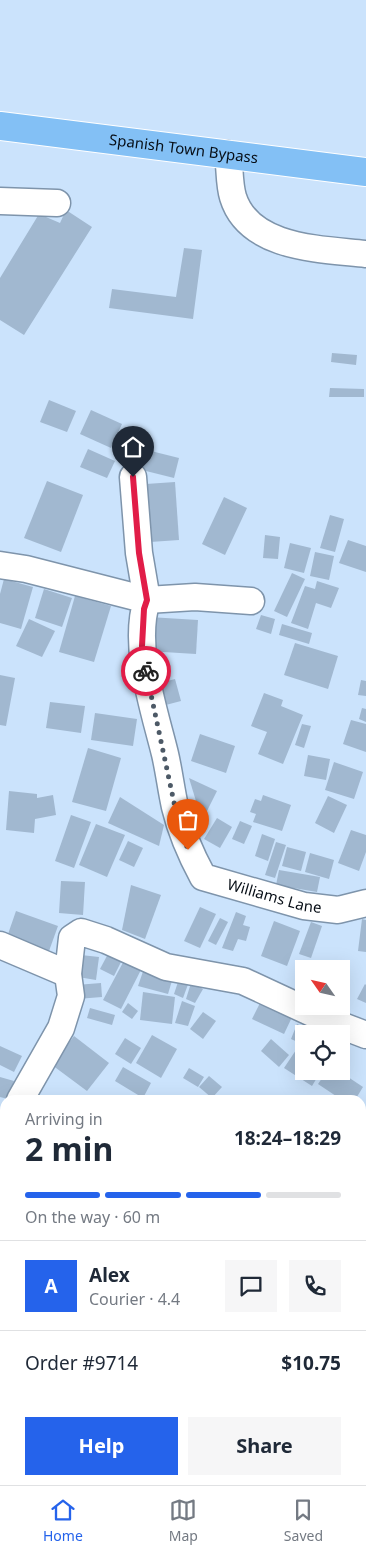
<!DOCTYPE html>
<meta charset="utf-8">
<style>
body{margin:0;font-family:"Noto Sans",sans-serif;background:#f6f6f7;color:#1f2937;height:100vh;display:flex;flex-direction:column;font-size:19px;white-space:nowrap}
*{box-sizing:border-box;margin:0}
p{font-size:16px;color:#747a83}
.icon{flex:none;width:28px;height:28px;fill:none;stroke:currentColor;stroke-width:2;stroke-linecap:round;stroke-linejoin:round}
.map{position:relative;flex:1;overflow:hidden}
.side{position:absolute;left:0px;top:1095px;width:366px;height:390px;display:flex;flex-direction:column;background:#fff;border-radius:15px 15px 0 0;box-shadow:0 5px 20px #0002}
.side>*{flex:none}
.needle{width:32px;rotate:304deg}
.controls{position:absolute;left:295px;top:960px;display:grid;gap:10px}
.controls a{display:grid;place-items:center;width:55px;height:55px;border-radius:0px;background:#fff;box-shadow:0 5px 20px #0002;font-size:25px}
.pin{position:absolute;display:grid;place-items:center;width:42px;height:42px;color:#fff;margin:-51px -21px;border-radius:50% 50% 50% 0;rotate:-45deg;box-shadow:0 0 5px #0007}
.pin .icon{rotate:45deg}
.courier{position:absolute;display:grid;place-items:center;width:50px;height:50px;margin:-25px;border:4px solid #e11d48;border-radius:50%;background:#fff;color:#222;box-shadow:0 1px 6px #0007}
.head em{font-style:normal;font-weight:700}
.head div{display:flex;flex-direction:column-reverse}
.head{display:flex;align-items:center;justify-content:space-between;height:85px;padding:0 25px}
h1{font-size:32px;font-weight:700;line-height:38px}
.bar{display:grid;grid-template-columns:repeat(4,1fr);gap:8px 5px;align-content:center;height:60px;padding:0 25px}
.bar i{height:6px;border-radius:4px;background:#e0e1e3}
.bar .active{background:#2563eb}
.bar p{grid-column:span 4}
.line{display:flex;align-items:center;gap:12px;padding:0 25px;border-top:1px solid #e0e1e3}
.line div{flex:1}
.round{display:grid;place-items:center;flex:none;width:52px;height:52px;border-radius:0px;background:#f6f6f7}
.button{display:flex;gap:10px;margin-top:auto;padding:10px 25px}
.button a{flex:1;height:58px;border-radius:0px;background:#2563eb;color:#fff;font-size:20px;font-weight:700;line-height:58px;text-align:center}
.button a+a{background:#f6f6f7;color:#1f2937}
.tabs{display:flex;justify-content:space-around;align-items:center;height:70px;border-top:1px solid #e0e1e3;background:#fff;font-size:14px;color:#747a83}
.tabs a{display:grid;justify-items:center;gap:2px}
.tabs .active{color:#2563eb}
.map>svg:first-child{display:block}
.building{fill:#a1b8d0}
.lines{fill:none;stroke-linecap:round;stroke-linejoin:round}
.minor-casing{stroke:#7e94ab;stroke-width:29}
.major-casing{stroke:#fff;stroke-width:30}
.minor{stroke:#fff;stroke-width:26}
.major{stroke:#83c0f5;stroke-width:28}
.done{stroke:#4c5966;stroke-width:5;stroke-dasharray:0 9}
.route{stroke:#e11d48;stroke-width:6}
.labels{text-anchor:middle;stroke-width:5;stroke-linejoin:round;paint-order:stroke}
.street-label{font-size:15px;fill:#070e16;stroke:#e1effe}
</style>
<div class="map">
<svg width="366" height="1485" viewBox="0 0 366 1485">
<rect width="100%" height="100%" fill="#cbe3fc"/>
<g class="building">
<polygon points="66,210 92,227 24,335 0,320 0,278 39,214 60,223"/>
<polygon points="184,248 202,250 193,319 109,308 112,289 176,297"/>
<polygon points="332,353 357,355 356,365 331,362"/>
<polygon points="330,388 364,389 364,397 329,397"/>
<polygon points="49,400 76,411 67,432 40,422"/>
<polygon points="91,410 122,424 111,448 80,434"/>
<polygon points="139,448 179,458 174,478 134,468"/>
<polygon points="88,449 115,461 107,478 80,467"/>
<polygon points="47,481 83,495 61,552 24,538"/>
<polygon points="175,482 179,540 150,542 146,484"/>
<polygon points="224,497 247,508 225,555 202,544"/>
<polygon points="330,515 344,519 335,552 320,548"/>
<polygon points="265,535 280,537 278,559 263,558"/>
<polygon points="348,540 366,546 366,572 339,563"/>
<polygon points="290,543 311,548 304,573 284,568"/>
<polygon points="315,552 334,556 329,580 310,576"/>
<polygon points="292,573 305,579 287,617 274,611"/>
<polygon points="4,579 33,587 21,629 0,623 0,594"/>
<polygon points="317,581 339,588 331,608 316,603 308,629 291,623 305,586 315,589"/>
<polygon points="44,589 72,598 62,627 35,618"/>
<polygon points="75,596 111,606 94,662 59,652"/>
<polygon points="261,615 275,619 271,634 256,629"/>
<polygon points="149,617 198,620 196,654 147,651"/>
<polygon points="29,619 55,631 42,657 16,646"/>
<polygon points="282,624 312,633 309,644 279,635"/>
<polygon points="295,643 338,656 328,689 284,675"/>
<polygon points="0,675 15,678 6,726 0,725"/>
<polygon points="175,679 181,701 158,707 152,685"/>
<polygon points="361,680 366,681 366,696 358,695"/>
<polygon points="264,693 283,700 281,706 303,715 283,764 258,754 267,732 251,726"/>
<polygon points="50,702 85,706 81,733 46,728"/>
<polygon points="362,708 366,709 366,722 359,719"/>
<polygon points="95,713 137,719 133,746 91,740"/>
<polygon points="351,720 366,724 366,752 343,744"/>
<polygon points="302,724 311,726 304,748 295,745"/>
<polygon points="200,734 235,746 226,773 191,761"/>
<polygon points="88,748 121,758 106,811 72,802"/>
<polygon points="308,755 330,759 326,780 304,776"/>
<polygon points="334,762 363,772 354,799 325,790"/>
<polygon points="189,778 217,791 202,821"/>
<polygon points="9,791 37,794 37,798 53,795 56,815 35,819 34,833 6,830"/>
<polygon points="263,795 291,805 282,831 253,822 256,814 250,812 255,799 261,801"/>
<polygon points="328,796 347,805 334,833 315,823"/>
<polygon points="120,797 164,825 159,846 108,823"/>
<polygon points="71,815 91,822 74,868 55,861"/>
<polygon points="217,818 232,827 220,848 204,839"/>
<polygon points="240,821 252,826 244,844 232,839"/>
<polygon points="96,824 125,835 107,877 79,865"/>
<polygon points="351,830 366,835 366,852 359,871 338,863"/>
<polygon points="262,834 275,839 268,861 255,856"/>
<polygon points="128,841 143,848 134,867 119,860"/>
<polygon points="276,842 286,845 275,878 265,875"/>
<polygon points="287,847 306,852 301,871 282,866"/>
<polygon points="310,853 334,860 329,879 305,872"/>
<polygon points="279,870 320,877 317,892 276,885"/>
<polygon points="61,881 85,882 83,915 59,913"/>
<polygon points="131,885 161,895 145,939 122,930"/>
<polygon points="200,907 216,914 200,948 184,941"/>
<polygon points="16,911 58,926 49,951 7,937"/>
<polygon points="236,912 246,916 243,925 250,927 246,941 238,939 233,951 222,948"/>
<polygon points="220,918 228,922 216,945 208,941"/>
<polygon points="362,919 366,920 366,952 358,951"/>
<polygon points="274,921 300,931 287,966 261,956"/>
<polygon points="311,922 322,926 311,958 299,954"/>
<polygon points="109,952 123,958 114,976 100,969"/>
<polygon points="81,955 99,957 96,980 78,977"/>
<polygon points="127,955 144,964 121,1009 103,1000"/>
<polygon points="147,960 174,974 168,994 138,986"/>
<polygon points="180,976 190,979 183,998 174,994"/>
<polygon points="101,983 102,997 77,999 76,985"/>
<polygon points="191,983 203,989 195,1003 186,999"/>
<polygon points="365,984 366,985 366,1003 357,999"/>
<polygon points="143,992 175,997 172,1024 140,1020"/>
<polygon points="262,999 294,1013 284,1034 252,1019"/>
<polygon points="182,1001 195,1006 188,1026 175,1023"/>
<polygon points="128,1003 138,1011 132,1019 122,1012"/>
<polygon points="90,1008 115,1015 112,1025 87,1018"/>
<polygon points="203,1012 216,1021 203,1039 190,1029"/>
<polygon points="297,1024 319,1034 304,1034 304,1045 291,1039"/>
<polygon points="152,1035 177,1049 161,1078 136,1063"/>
<polygon points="74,1036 109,1063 87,1091 52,1065"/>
<polygon points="125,1038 141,1048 131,1064 115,1054"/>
<polygon points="271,1039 289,1055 279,1067 261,1051"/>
<polygon points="0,1046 22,1056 14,1072 0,1065"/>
<polygon points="298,1047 304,1050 304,1071 321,1071 312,1086 284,1068"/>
<polygon points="123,1067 151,1083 143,1098 115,1081"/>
<polygon points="189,1068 204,1077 198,1087 183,1078"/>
<polygon points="327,1071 339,1071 363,1087 355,1100 342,1100 318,1084"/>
<polygon points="209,1076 222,1087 212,1098 199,1087"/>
<polygon points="0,1077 14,1081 8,1099 0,1097"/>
<polygon points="361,1114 366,1116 365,1147 361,1145"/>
<polygon points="0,1202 5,1205 5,1231 2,1237"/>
<polygon points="0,1249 5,1251 5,1261 0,1276"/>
<polygon points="72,1480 100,1480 99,1485 78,1485 71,1483"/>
<polygon points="120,1480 154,1480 151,1485 117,1485"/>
<polygon points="163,1480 181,1480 179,1485 161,1485"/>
</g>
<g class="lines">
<defs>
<g id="minor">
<path d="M228,154C230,168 229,184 233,197C249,249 321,249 366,254"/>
<polyline points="0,201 57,203"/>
<polyline points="133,477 139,553 147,600 195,597 251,601"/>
<path id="s1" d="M0,565L26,569L147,600C132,646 154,709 165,754C169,771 171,789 175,807C181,832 191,855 203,877L304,906L338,910L366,903"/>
<polyline points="0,945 68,974"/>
<polyline points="20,1100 61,1028 71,996 68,974 72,938 81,932 106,940 166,967 243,981 327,1020 366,1035"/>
<polyline points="0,1137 5,1127"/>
<polyline points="361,1441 366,1443"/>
<polyline points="276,1480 294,1485"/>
<polyline points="0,1482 10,1485"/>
</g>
<g id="major">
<path id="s2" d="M0,126L366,172"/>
</g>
</defs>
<use href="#minor" class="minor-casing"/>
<use href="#major" class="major-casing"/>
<use href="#minor" class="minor"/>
<use href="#major" class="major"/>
</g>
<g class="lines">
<polyline class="done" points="146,671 175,807 188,850"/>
<polyline class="route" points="133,477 139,553 147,600 144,609 142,646 146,671"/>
</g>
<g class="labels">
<g class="street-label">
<text dy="5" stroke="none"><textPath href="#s2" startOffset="185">Spanish Town Bypass</textPath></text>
<text dy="5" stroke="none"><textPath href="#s1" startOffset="512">Williams Lane</textPath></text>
</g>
</g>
</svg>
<div class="controls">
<a><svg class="needle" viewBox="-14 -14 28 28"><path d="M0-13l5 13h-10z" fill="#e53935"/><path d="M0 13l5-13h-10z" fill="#747a83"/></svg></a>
<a><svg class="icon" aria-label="locate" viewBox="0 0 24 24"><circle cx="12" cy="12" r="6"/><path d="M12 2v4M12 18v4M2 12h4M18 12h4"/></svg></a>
</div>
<div class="pin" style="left:188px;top:850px;background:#ea580c"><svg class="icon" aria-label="bag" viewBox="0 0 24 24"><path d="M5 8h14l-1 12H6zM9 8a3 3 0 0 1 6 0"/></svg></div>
<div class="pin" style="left:133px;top:477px;background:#1f2937"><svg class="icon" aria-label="home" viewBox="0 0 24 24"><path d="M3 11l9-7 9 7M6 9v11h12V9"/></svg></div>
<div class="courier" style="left:146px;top:671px"><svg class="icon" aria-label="bike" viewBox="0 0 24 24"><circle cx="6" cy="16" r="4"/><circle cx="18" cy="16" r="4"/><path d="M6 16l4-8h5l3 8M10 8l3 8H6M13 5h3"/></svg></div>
<section class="side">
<div class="head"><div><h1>2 min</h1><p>Arriving in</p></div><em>18:24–18:29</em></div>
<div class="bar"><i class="active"></i><i class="active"></i><i class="active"></i><i></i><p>On the way · 60 m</p></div>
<div class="line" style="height:90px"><b class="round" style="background:#2563eb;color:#fff">A</b><div><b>Alex</b><p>Courier · 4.4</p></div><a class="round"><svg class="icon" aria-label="chat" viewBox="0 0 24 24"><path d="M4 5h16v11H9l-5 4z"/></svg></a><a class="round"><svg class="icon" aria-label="phone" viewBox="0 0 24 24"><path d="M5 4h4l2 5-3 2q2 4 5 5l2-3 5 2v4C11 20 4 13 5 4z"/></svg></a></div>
<div class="line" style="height:65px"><div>Order #9714</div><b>$10.75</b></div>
<div class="button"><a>Help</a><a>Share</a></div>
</section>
</div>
<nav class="tabs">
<a class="active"><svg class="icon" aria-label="home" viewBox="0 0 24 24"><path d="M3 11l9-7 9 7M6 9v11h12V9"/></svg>Home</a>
<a><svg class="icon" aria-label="map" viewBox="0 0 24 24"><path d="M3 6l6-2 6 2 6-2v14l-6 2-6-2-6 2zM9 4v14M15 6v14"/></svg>Map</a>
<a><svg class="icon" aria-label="saved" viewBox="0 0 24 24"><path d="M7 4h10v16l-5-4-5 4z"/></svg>Saved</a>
</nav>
